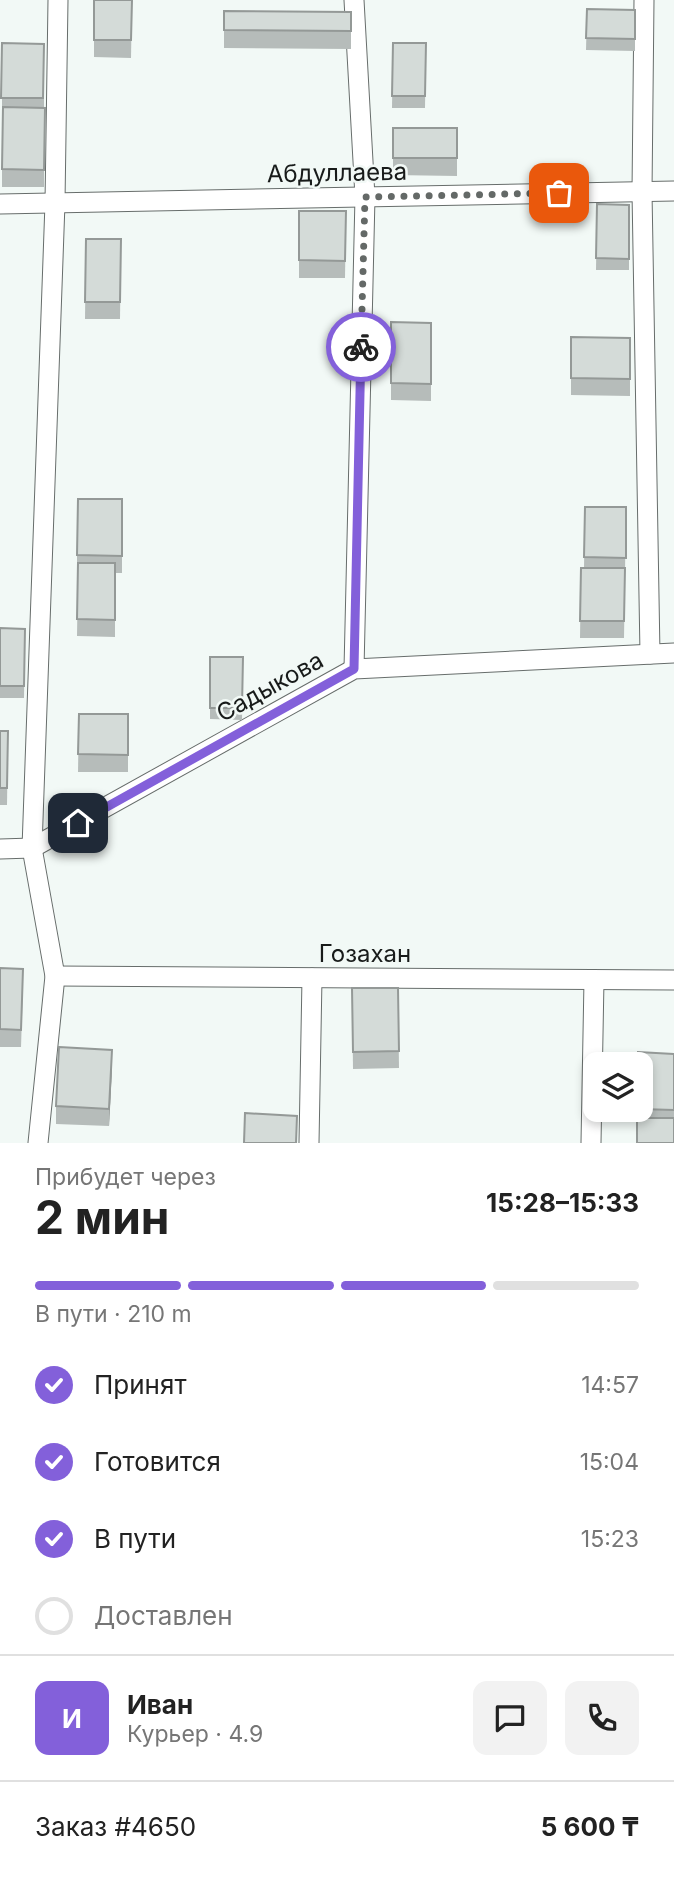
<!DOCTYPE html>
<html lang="ru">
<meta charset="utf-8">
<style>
body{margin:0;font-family:Inter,sans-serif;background:#f2f2f2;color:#222;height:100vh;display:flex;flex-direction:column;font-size:26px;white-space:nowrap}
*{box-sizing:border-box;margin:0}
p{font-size:23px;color:#767676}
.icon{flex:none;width:38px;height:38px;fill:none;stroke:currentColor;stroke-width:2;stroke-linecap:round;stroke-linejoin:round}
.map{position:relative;height:1143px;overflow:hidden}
.sheet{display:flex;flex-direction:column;background:#fff;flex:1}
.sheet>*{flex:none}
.controls{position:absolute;left:583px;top:1052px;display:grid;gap:14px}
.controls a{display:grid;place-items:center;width:70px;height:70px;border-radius:14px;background:#fff;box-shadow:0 4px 10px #0003;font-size:35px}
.pin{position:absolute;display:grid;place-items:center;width:60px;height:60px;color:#fff;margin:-30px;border-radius:14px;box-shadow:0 4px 10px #0006}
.courier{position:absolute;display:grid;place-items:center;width:70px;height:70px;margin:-35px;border:5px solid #8360da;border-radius:50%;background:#fff;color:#222;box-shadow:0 2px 9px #0007}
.head em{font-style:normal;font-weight:700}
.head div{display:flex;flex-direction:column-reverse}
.head{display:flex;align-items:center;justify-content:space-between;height:119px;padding:0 35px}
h1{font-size:46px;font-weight:700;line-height:52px}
.bar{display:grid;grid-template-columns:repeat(4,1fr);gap:10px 7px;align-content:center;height:84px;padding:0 35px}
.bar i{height:9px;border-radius:5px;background:#e0e0e0}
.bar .on{background:#8360da}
.bar p{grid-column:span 4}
.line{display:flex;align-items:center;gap:18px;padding:0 35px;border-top:2px solid #e0e0e0}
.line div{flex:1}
.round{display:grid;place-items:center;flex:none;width:74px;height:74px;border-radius:14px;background:#f2f2f2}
ol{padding:0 35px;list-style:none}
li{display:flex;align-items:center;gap:21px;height:77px}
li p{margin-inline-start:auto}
li .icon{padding:7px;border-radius:50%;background:#8360da;color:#fff;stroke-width:4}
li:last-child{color:#767676}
li i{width:38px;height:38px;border:4px solid #e0e0e0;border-radius:50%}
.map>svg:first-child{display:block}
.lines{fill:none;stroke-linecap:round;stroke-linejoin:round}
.street-casing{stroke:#676d6b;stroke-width:21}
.street{stroke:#fff;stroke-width:19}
.wall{fill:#b6bcba}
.shaded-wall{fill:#949997}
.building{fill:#d4dbd8;stroke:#949997;stroke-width:2}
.done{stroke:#646967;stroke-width:7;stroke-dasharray:0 12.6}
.route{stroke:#8360da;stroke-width:9}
.labels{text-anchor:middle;stroke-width:5;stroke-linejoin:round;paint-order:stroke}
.street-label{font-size:24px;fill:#181b1a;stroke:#f2f9f6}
</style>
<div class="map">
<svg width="674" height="1143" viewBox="0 0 674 1143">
<rect width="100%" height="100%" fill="#f2f9f6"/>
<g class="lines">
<defs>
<g id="street">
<polyline points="354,0 365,197 354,669"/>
<polyline points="644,0 642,192 650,654"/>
<polyline points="0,204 674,191"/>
<polyline points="0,849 32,848 354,669 674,653"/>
<polyline points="55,976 674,980"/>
<polyline points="38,1143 55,976 32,848 55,203 58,0"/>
<polyline points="309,1143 312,978"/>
<polyline points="591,1143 594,980"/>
</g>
</defs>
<use href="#street" class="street-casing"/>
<use href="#street" class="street"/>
</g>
<g class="wall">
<polygon points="94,0 132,0 131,58 94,57"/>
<polygon points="587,9 635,10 635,51 586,50"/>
<polygon points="224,11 351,12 351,49 224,48"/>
<polygon points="2,43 44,44 44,187 2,187"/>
<polygon points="393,43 426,43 425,108 392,108"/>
<polygon points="393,128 457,128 457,176 393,175"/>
<polygon points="597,204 629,205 629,270 596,270"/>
<polygon points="299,211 346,211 345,278 299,278"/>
<polygon points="86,239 121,239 120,319 85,319"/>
<polygon points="391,322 431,323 431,401 391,400"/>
<polygon points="571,337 630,338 630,396 571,395"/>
<polygon points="122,499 122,573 115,573 115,637 77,636 78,573 77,573 77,555"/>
<polygon points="585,507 626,507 624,638 580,638 581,568 584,568"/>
<polygon points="0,628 25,629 24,698 0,698"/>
<polygon points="210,657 243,657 242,720 210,719"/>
<polygon points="79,714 128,714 128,772 78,772"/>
<polygon points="0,731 8,731 7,805 0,805"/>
<polygon points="0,968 23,986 21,1047 0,1047"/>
<polygon points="352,988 398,988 399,1068 353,1069"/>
<polygon points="674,1054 674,1143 636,1126 636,1110 640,1110 640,1064"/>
<polygon points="112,1067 109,1126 56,1124 56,1106"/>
</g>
<polygon class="shaded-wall" points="112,1050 112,1067 109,1126 109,1109"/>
<g class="building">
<polygon points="94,0 132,0 131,40 94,40"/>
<polygon points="587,9 635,10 635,39 586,38"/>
<polygon points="224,11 351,12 351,31 224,30"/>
<polygon points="2,43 44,44 43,98 1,98"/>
<polygon points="393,43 426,43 425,96 392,96"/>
<polygon points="3,107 45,108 44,170 2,169"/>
<rect x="393" y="128" width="64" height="30"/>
<polygon points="597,204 629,205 629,259 596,258"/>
<polygon points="299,211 346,211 345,261 299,260"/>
<polygon points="86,239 121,239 120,302 85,302"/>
<polygon points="391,322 431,323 431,384 391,383"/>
<polygon points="571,337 630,338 630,379 571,378"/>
<polygon points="78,499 122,499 122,556 77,555"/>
<polygon points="585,507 626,507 626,558 584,557"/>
<polygon points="78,563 115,563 115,620 77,619"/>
<polygon points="581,568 625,568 624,621 580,621"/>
<polygon points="0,628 25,629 24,686 0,686"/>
<polygon points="210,657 243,657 242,708 210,708"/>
<polygon points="79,714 128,714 128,755 78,754"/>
<polygon points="0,731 8,731 7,788 0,788"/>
<polygon points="0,968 23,969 21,1030 0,1029"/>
<polygon points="352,988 398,988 399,1051 353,1052"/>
<polygon points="59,1047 112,1050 109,1109 56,1106"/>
<polygon points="638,1052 674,1054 674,1110 640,1109 640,1064 638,1064"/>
<polygon points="245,1113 297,1116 296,1143 244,1143"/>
<rect x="637" y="1118" width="37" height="25"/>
</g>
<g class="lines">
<polyline class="done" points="361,347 365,197 559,193"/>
<polyline class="route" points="78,823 354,669 361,347"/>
</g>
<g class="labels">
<g class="street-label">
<text transform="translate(337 173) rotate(-1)" y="8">Абдуллаева</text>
<text transform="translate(270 687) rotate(-29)" y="8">Садыкова</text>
<text x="365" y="962">Гозахан</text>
</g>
</g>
</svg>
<div class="controls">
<a><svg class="icon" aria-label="layers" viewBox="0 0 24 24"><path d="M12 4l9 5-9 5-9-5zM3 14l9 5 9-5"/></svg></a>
</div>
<div class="pin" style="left:559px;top:193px;background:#ea580c"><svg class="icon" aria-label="bag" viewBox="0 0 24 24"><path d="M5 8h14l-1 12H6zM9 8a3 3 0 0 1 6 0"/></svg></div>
<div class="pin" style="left:78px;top:823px;background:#1f2937"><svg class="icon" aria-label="home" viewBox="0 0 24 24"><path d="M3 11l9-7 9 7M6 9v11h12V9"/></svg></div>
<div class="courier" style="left:361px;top:347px"><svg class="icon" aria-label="bike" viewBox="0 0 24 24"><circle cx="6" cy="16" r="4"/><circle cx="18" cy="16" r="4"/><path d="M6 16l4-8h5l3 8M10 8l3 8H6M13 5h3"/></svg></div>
</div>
<section class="sheet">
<div class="head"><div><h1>2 мин</h1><p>Прибудет через</p></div><em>15:28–15:33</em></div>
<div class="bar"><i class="on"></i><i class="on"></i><i class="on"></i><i></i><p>В пути · 210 m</p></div>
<ol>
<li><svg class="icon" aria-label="check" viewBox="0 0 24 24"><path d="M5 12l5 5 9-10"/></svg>Принят<p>14:57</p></li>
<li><svg class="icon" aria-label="check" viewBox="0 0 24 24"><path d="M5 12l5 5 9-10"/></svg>Готовится<p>15:04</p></li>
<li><svg class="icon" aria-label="check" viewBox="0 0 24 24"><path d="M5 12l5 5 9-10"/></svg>В пути<p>15:23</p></li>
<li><i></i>Доставлен</li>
</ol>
<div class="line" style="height:126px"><b class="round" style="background:#8360da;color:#fff">И</b><div><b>Иван</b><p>Курьер · 4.9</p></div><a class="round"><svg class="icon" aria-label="chat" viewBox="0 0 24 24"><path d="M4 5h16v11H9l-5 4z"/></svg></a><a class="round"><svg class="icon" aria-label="phone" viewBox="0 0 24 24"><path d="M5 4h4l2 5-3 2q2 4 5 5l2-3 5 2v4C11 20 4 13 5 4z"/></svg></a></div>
<div class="line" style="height:91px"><div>Заказ #4650</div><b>5 600 ₸</b></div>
</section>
